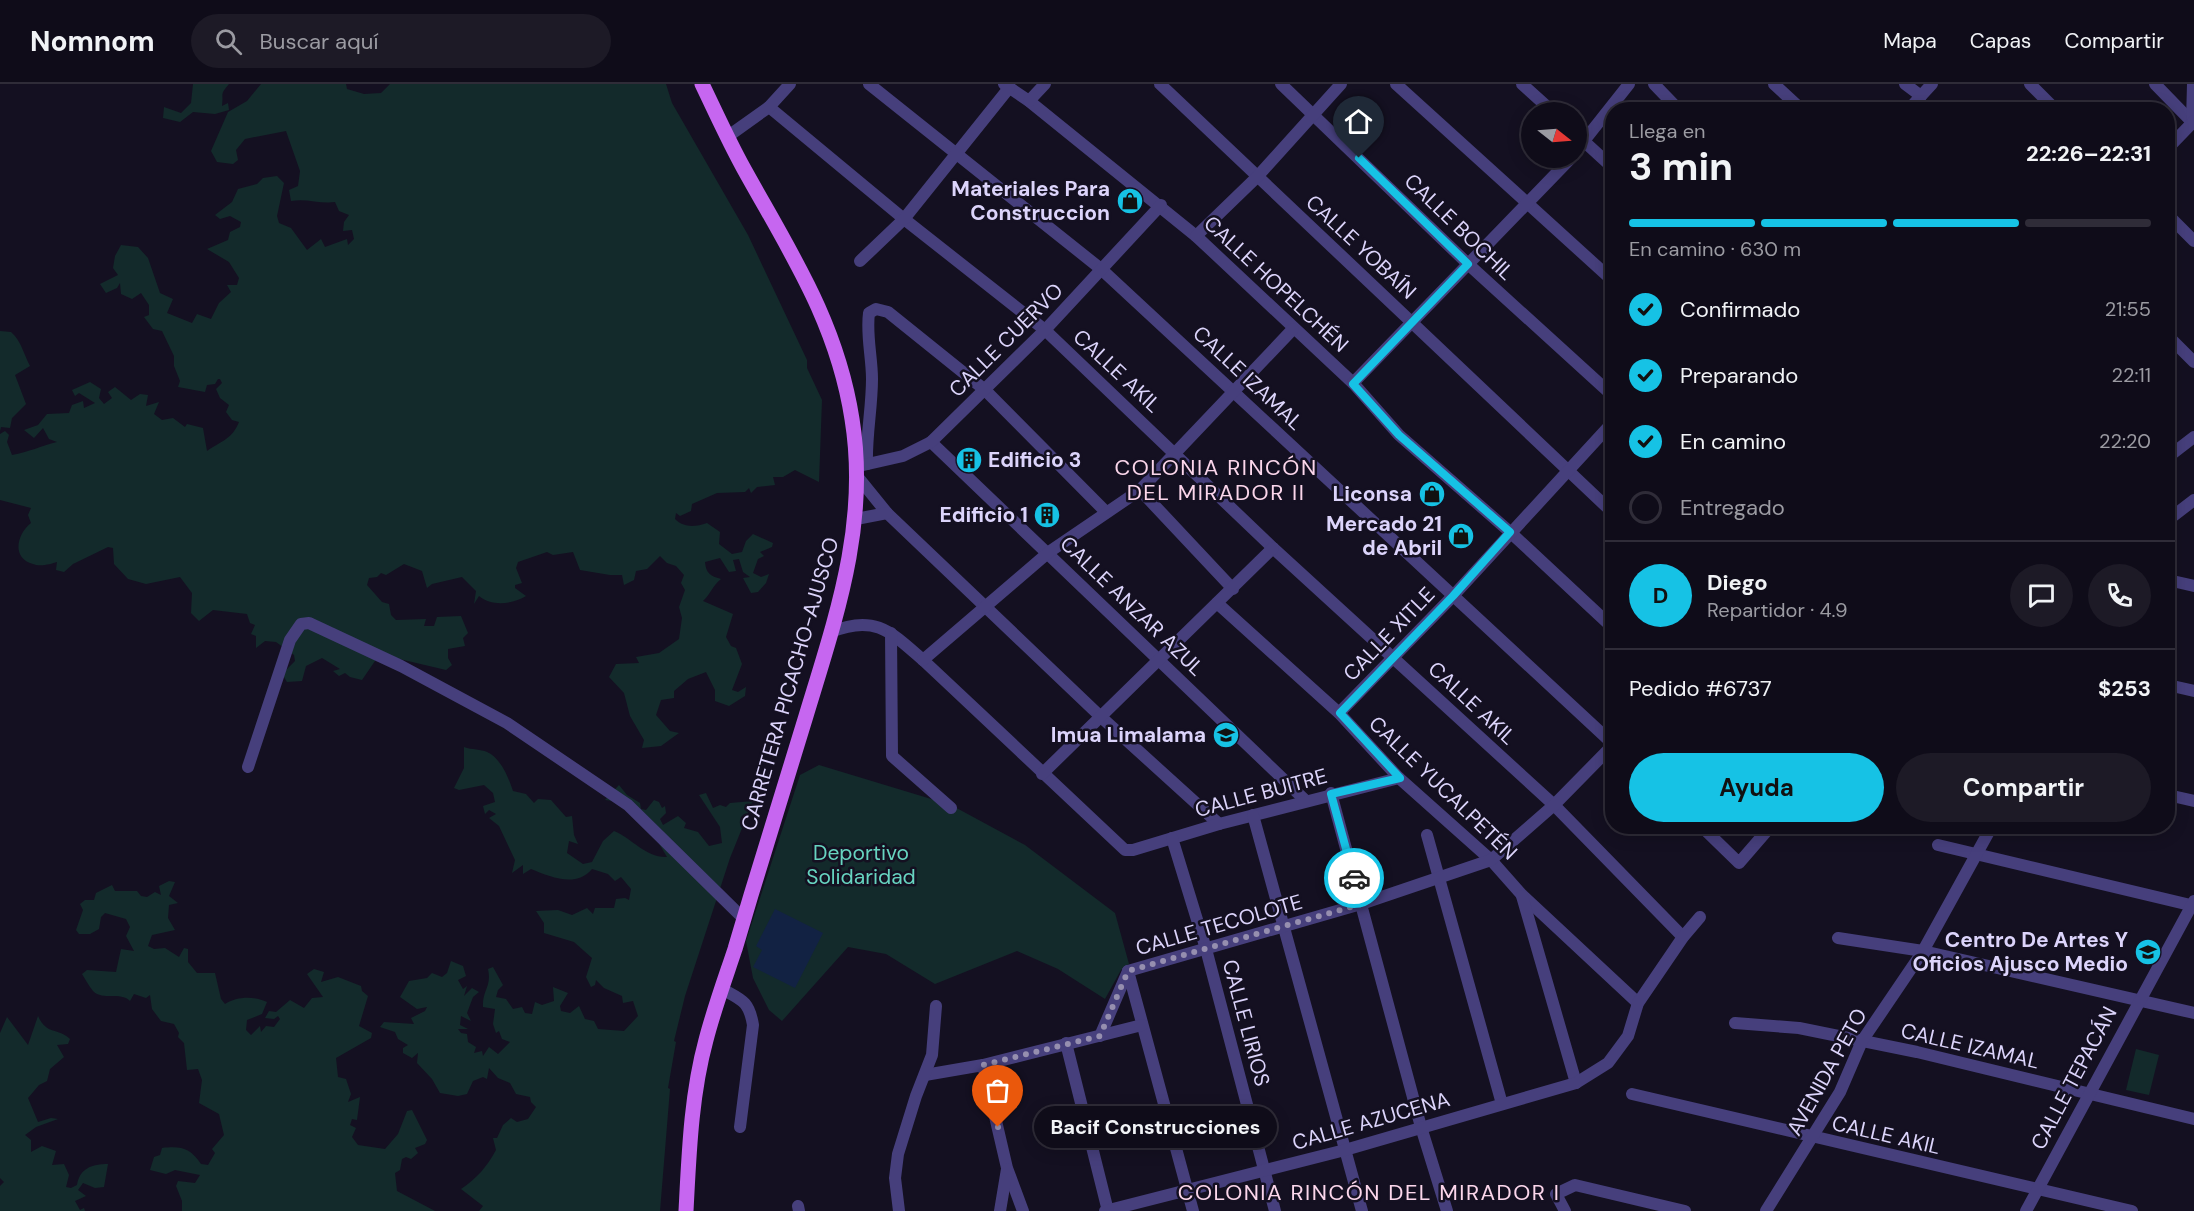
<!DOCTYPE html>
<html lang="es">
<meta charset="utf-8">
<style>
body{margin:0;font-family:"DM Sans",sans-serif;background:#1d1a26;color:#f1f3f6;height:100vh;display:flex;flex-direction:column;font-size:22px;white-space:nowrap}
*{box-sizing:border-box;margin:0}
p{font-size:20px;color:#9b9ba2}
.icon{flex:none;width:33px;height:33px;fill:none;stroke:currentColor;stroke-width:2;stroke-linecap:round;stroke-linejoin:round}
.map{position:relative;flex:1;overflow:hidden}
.sheet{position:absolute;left:1605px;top:18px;width:570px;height:732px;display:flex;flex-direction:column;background:#0f0c19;border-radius:24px;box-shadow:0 3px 15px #0003,0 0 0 2px #2f2c38}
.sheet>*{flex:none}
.needle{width:39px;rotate:107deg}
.tools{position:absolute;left:1521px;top:18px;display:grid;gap:12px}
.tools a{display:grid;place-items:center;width:66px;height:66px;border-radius:50%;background:#0f0c19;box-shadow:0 3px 15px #0003,0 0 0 2px #2f2c38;font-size:30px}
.pin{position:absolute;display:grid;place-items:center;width:51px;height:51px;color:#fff;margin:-62px -26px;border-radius:50% 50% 50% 0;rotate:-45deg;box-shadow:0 0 6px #0007}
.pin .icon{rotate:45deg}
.courier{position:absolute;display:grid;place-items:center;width:60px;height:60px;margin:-30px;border:4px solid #16c2e5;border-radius:50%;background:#fff;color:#222;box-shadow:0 2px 8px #0007}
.bubble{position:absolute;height:42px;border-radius:21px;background:#0f0c19;box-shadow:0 3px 15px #0003,0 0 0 2px #2f2c38;font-size:20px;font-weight:700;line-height:42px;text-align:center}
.headline em{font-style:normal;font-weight:700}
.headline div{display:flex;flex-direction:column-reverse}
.headline{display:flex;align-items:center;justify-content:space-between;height:102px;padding:0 24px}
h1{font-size:39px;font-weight:700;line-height:45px}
.bar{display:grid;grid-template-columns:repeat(4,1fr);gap:9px 6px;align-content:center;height:72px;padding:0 24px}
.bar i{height:8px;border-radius:4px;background:#2f2c38}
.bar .current{background:#16c2e5}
.bar p{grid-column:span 4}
.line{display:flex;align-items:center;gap:15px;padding:0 24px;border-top:2px solid #2f2c38}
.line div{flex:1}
.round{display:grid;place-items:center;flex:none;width:63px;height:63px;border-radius:32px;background:#1d1a26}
ol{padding:0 24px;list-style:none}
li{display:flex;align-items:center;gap:18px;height:66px}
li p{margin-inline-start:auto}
li .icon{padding:6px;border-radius:50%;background:#16c2e5;color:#111;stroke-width:4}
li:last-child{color:#9b9ba2}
li i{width:33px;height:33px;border:3px solid #2f2c38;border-radius:50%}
.button{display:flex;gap:12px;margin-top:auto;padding:12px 24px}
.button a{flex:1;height:69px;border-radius:36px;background:#16c2e5;color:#111;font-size:24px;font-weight:700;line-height:69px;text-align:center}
.button a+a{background:#1d1a26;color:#f1f3f6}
header{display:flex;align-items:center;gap:36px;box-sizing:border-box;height:84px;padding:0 30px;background:#0f0c19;border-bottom:2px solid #2f2c38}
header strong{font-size:28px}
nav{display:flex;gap:33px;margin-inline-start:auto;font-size:21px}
.search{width:420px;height:54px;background:#1d1a26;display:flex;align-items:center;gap:15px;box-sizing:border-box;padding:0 21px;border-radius:33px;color:#9b9ba2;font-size:22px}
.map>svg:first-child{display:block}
.green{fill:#132a2b}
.water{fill:#122243}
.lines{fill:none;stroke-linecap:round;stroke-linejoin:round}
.minor{stroke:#463f7c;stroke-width:12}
.major{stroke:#c666f0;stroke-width:15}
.done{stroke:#968faf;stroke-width:6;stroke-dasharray:0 10.8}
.route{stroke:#16c2e5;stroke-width:8}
.labels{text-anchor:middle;stroke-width:5;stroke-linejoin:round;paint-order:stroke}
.poi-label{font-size:21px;font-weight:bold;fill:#dcd4fb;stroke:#141021;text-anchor:end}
.street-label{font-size:21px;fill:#dcd4fb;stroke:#141021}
.park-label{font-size:21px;fill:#67d4c0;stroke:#141021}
.neighbourhood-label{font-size:22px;letter-spacing:1.5px;fill:#fbd6eb;stroke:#141021}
</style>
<header>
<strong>Nomnom</strong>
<div class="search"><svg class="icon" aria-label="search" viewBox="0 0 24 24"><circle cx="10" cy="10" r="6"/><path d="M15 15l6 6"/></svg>Buscar aquí</div>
<nav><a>Mapa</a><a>Capas</a><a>Compartir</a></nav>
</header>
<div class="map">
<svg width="2194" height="1127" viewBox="0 0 2194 1127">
<rect width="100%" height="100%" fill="#141021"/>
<g class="green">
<path d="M193,0H229C219,12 224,8 222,22L228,19L229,26L215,30L193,28L180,38L163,34L164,23L181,29L191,19Z"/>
<path d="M261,0H346L347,5L364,10L381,9L390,0H666L672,19L748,151L807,276V284L822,316L819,398L795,386L783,393H773L775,401L757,403L751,409L749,404L745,408L717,409L692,420L691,427L680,432L676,429L675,435C684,444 695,443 707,439L720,448L719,460L732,470L742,468L746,457L753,450L773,459L772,463L760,468L764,472L758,475L753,489L761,493L769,490L766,499L758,508L751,509L743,494L750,493L743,488L739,475L733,476L736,487L729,488L720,474L705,478C706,489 710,492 721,495C712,502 711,510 703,517L733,530L726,553L731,562L736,564L742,580L732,606L738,608L746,603L745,612L729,622L715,617V606L706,588L688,595L674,607V614L661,616L656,631L670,647L679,649L661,662L642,664L644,656L630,632L624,609L609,593L616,580L639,579L636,573L659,569L679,555L682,534L679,523L685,506L681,499L684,491L676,482L667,479L660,472L647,485L636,487L634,496L624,501L622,491H610L580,486L573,468L553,471L547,468L518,478L516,484L522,499L515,501V504L526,512C513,520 492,523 479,512L474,520L476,507L462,493L432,500L427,504L422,487L404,480L386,491L381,489L377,493L369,494L367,501L382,518L389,520L391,531L396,536L426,535L424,542H434L437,533L461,532L468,549L463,554L465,562L448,565V574L452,581L446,586L374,569L375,577L362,596L350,593L345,589L339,592L333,587L340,585L322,574L306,582L302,597L287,598L282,590L295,577L294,571L276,558L265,557L256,564V552L251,550L255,541L250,539L247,530L213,526L199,537L191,529L192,509L180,493L146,500L128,495L114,480L113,464L108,463L73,480L64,488L56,486L57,478C51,480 40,483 33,480C11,474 17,450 31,439L28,431L31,424L0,416V350L5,347L9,351L7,358L12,371C29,368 41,362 57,358L49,355L43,344L34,354L24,346L38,341L47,330L69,329L72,321L83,317L84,324L95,319L79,309L75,312L72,306L90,298L101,305L99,314L104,320L112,314L108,308L115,303L131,316L140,310L148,311L146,322L159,318L154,330L162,336L173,334L185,343L187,340L203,344L207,367C223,356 232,355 239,338L232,336L226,328L229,321L220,314L216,305L222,299L220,295H218L215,300L207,301L205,308L178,303L180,297L174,282V272L162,247L153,245L144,233L149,231V221L141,209L132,215L121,210L120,199L117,204L106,209L100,200L118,191L113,184L115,172L121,161L138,163L148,174L160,209L173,215L167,229L192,239L197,230L211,235L219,219L231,208L227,201H237L239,194L229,178L207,165L228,156L230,148L240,143L241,138L230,132L220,135L215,131L232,118L238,105L257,100L263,94L277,92L284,99L277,132L279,139L291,144L307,166L321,155L325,163L347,155L348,161L354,155L352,146L343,147L344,138L349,131L339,127L335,118C320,120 306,114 291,117L289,106L298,102L300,87L286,47L245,55L236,66L238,76L233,80L217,78L211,67L228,28L247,17Z"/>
<path d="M0,247L11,248C22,258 23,269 30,282L15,291L26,320L12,334L10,344L1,343L0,347Z"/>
<path d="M464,663C472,666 481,665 487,668C501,674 509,695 513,707L526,710L534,719L538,715L551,716L566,733L572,732L574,751L578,760L569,757L567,769L583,780L592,778L603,757L614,747C633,755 646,774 667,773L654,751L653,744L613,717L605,716L619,701L627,711L640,719L641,725L646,726L654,716L659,718L662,724L665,722L666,729L660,735L663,741L678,732L686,739L684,744L698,748L709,762L722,759L720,743L699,711L706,709L713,724L720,721L726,723L730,719L753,717L730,774L685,912L674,957L676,958L668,1004L670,1005L660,1127H479L483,1122L461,1105C477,1094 486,1084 496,1066L493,1054H497L503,1041L511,1034L517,1038L528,1035L536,1023L531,1018L530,1013L516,1010L510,999L498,994L489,984L487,995L483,993L473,997L467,1010L458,1012L440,1009L432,995L417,979L418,969L412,974L403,969V964L408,961L398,955L395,948L380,943L384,938L414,940L411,934L425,927L427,923L417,925L400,913L409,897L427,894L432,889L442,893L447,889L451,877L463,882L466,892L458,896L463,905L467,902L464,912L472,904L479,908L473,913L467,929L471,937L461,932L460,941L468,945H458L461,949L467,950L468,958L476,963L474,969L482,967L483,972L489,963L498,970L510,958L502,955L499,947L496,949L493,940L495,925L483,923C482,906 492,903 488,885L493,883L503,901L498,906L496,913L506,915L513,925L522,923L525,929L532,930L535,918L542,921L554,917L553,903L568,909L560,922L561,927L570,929L579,922L585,935L594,937L598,945L624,947L638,932L633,917L623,919L622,912L604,904L596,896L595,901L591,903L586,893L592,874L574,858L544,849V839L536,827L558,826L572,831L587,824L593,830L595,824H614L616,815L625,814L629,816L631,805L621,793L615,797L608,790L592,785C576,804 551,793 531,785L523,790V781L512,789L515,776L499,742L489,734L496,730L489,726L485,730L483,722L495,718L493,709L484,701L459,706L454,704L464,684Z"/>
<polygon points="819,681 951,721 1025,761 1115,829 1129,880 1121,886 1105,915 1058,885 1017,867 935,900 886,870 848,863 782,937 769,926 753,894 746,857 800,691"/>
<path d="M169,797L175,798L169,812L178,819L169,821L168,834L175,846L152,851L148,862L154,865L165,864L179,873L184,864L188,865V878L197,889H215L221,915L225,920C237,912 255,912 267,918L262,930L247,936L246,946L251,951L260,942L261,948L266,942L274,943L280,935L278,932L274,935L265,934L269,927L276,928L290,916L304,924L312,914L323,913L307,890L314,885L324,888L321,898L338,893L361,902L362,907L368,912L359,942L372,949L371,954L336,974L338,993L346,995L351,1010L348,1018L360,1013L357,1036L352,1035L350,1041L356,1044L352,1053L358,1061L385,1065L398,1050L407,1027L412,1026L427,1056L425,1060L415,1064L418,1069L411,1075L406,1073L402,1075L400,1086L395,1089L397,1107L435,1127H182V1117L176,1102L178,1097L195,1099L200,1091L175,1086L166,1090L150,1086L154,1073L160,1071L162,1064C182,1062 190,1064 201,1080L208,1081L215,1069L212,1065L224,1051L219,1030L199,1019L202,996L198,985L187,986L184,959L178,953L179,949L174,940L161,937L152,925L150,911L146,914L134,910L130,917C120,907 103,917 93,907C89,902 85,895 82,890L87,886L116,888L121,865L134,867L126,852L130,843L126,835L105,829L101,833L99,845L90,850H79L76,846L83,826L80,820L85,816H94L96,809L112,801L115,807H137L141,812L147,813L155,808L161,811L159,802Z"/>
<path d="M38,932C47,952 58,943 70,955L68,960L57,961L64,973L50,985L47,997L39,1001L28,1014L38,1038L51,1034L58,1035L36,1043L25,1051L31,1056V1068L42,1062L56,1067L52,1081L64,1080L69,1091L66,1103L71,1104L77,1101C80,1084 92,1080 108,1080L104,1103L95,1104L83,1099L78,1106L86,1112L75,1117L80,1126L84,1124L85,1127H0V1102L4,1098L0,1094V949L7,933L28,961Z"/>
<polygon points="2136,965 2159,971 2149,1011 2126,1006"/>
</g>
<polygon class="water" points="775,825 823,849 795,904 753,883 762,866 756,862"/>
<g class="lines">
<g class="minor">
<polyline points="869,0 1101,185 1612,659"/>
<polyline points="1004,0 1029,17 1196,152 1353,299 1399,351 1510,448 1612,543"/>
<polyline points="1160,0 1612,428"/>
<polyline points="1281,0 1468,180 1612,311"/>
<polyline points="1396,0 1612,196"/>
<polyline points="1522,0 1553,28"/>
<polyline points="1654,0 1679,26"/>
<polyline points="1774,0 1802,26"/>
<polyline points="1905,0 1921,12"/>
<polyline points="2030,0 2056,26"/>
<polyline points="2155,0 2194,40"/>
<polyline points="1029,17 1045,0"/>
<polyline points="769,23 904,135 1045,246 1273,464 1554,721 1683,853"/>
<polyline points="1908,26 1932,0"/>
<polyline points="2192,38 2193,0"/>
<polyline points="1576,50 1612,83"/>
<polyline points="727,53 769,23 790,0"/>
<polyline points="2168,64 2194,37"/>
<polyline points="1576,67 1629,0"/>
<polyline points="2168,131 2194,157"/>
<polyline points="1196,152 1257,93 1341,0"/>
<polyline points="860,177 904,135 1009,4"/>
<polyline points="2168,252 2194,278"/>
<polyline points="1353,299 1571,74"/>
<polyline points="931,358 1305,716"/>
<polyline points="2168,373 2194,353"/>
<path d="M867,380C866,351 872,324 872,295C872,273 866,251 869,229L876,225L888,228L985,306L1105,427"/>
<polyline points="859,382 903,372 931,358 1045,246 1161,121"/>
<polyline points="857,392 887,429 1101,633 1219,740"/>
<polyline points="1140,406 1233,505"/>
<polyline points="856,435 887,429"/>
<polyline points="2168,436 2194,416"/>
<polyline points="2168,496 2194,502"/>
<polyline points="1217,519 1339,629 1399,694 1491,776 1522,811 1638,919"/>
<path d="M831,548C875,530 891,548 923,576L1125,766H1133L1219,740L1399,694"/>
<polyline points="891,549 892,672 951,724"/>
<polyline points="923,576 1049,468 1140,406 1293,245"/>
<polyline points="2168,601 2194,607"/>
<polyline points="1339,629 1453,512 1612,339"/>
<polyline points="248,683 290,556 301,540 309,539 401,582 507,639 628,721 744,835"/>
<polyline points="1042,690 1273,464"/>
<polyline points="1331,709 1421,1043 1447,1127"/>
<polyline points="2168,711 2194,717"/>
<polyline points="1253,731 1362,1127"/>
<polyline points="1701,742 1739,779 1771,742"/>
<polyline points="1427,751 1502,1020"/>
<polyline points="1172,754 1206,865 1275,1127"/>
<polyline points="1938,761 2194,822"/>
<polyline points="1522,812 1576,999"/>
<polyline points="1838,854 1923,867 2194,929"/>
<polyline points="1128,887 1361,820 1491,776 1554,721 1612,662"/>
<polyline points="1128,887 1193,1127"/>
<path d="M722,905C742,916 749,917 753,941L740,1043"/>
<polyline points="1735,939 1799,944 1917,968 2194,1035"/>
<polyline points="1100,952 1128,887"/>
<polyline points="1066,959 1108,1127"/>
<polyline points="983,981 1007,1084 1023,1127"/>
<polyline points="925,991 983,981 1142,941"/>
<polyline points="1632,1010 2132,1127"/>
<polyline points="798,1122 799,1127"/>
<polyline points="899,1127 895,1094 898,1070 916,1012 932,971 936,922"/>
<polyline points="1000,1127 1007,1085"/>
<polyline points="1105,1127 1345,1066 1576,999 1608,979 1628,952 1638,919 1683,853 1700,833"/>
<polyline points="1565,1127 1556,1110 1575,1101 1685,1127"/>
<polyline points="1766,1127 1840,1008 1862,957 1923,867 1992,742"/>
<polyline points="2026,1127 2194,817"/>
</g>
<path class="major" d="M686,1127C689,1070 691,1011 706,956C714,925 725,895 735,865C758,787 782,709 806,632C836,533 869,440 852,335C837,238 790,168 744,85C729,58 716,29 702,0"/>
</g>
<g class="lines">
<polyline class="done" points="998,1043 983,981 1100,952 1128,887 1361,820 1354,794"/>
<polyline class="route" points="1354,794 1331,710 1400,694 1340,629 1453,512 1510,448 1399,351 1353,300 1468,180 1359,74"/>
</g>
<defs>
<symbol id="shop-disc" viewBox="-11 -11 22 22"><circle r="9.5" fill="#16c2e5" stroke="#141021"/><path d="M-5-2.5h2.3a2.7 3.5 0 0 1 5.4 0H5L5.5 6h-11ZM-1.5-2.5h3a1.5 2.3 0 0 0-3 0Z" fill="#111"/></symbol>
<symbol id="building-disc" viewBox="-11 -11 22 22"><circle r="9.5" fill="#16c2e5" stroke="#141021"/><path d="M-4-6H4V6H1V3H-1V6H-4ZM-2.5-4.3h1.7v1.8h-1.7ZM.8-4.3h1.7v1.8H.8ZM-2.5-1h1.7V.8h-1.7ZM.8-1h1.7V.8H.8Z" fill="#111"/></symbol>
<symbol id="school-disc" viewBox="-11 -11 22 22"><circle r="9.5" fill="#16c2e5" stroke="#141021"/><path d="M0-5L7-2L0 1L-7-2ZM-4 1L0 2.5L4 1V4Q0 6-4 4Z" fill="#111"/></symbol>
<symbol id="university-disc" viewBox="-11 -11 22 22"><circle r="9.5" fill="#16c2e5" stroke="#141021"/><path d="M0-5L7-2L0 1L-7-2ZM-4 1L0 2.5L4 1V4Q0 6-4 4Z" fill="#111"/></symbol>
</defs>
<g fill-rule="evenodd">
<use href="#shop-disc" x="1115" y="102" width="30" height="30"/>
<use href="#building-disc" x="954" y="361" width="30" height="30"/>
<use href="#shop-disc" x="1417" y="395" width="30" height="30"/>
<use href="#building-disc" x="1032" y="416" width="30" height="30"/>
<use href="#shop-disc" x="1446" y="437" width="30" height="30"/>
<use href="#school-disc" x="1211" y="636" width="30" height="30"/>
<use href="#university-disc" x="2133" y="853" width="30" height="30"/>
</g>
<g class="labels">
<g class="poi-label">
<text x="1110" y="112">Materiales Para<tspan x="1110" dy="24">Construccion</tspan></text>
<text x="988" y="383" text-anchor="start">Edificio 3</text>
<text x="1412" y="417">Liconsa</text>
<text x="1028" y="438">Edificio 1</text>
<text x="1442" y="447">Mercado 21<tspan x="1442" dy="24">de Abril</tspan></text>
<text x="1206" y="658">Imua Limalama</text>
<text x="2128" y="863">Centro De Artes Y<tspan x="2128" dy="24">Oficios Ajusco Medio</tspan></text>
</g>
<g class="street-label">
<text transform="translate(1459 143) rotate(44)" y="7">CALLE BOCHIL</text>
<text transform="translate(1361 163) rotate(43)" y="7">CALLE YOBAÍN</text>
<text transform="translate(1276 200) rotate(43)" y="7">CALLE HOPELCHÉN</text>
<text transform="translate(1006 256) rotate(-45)" y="7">CALLE CUERVO</text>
<text transform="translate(1117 287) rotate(43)" y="7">CALLE AKIL</text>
<text transform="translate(1248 294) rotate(43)" y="7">CALLE IZAMAL</text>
<text transform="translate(1132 522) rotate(44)" y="7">CALLE ANZAR AZUL</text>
<text transform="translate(1389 550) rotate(-46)" y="7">CALLE XITLE</text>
<text transform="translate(790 600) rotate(-74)" y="7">CARRETERA PICACHO-AJUSCO</text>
<text transform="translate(1472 619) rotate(43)" y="7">CALLE AKIL</text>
<text transform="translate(1443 704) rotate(44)" y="7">CALLE YUCALPETÉN</text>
<text transform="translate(1261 709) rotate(-15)" y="7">CALLE BUITRE</text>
<text transform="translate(1219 841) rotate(-16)" y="7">CALLE TECOLOTE</text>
<text transform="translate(1246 939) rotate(75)" y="7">CALLE LIRIOS</text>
<text transform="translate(1970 962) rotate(13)" y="7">CALLE IZAMAL</text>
<text transform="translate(1827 988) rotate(-61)" y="7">AVENIDA PETO</text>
<text transform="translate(2074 994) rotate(-62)" y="7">CALLE TEPACÁN</text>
<text transform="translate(1371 1037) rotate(-16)" y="7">CALLE AZUCENA</text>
<text transform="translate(1886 1051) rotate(13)" y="7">CALLE AKIL</text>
</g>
<g class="park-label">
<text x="861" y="776">Deportivo<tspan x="861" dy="24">Solidaridad</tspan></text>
</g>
<g class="neighbourhood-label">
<text x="1216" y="391">COLONIA RINCÓN<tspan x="1216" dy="25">DEL MIRADOR II</tspan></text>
<text x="1369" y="1116">COLONIA RINCÓN DEL MIRADOR I</text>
</g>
</g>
</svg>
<div class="tools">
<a><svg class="needle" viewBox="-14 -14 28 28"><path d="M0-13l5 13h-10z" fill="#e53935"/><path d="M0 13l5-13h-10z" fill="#9b9ba2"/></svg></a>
</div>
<div class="pin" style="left:998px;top:1043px;background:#ea580c"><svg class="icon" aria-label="bag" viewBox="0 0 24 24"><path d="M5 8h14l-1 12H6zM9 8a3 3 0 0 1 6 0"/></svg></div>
<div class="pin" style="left:1359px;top:74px;background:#1f2937"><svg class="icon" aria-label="home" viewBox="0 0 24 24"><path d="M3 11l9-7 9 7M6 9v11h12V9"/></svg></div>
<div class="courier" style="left:1354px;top:794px"><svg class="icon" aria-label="car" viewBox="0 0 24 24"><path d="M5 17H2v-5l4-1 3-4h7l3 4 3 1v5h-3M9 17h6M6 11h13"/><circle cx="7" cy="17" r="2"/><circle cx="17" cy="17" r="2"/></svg></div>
<div class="bubble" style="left:1034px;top:1022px;width:243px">Bacif Construcciones</div>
<section class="sheet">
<div class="headline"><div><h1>3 min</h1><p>Llega en</p></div><em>22:26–22:31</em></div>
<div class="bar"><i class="current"></i><i class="current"></i><i class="current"></i><i></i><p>En camino · 630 m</p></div>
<ol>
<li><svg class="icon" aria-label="check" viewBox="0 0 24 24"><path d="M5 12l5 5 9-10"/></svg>Confirmado<p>21:55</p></li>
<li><svg class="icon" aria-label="check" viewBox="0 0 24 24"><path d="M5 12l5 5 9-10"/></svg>Preparando<p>22:11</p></li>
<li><svg class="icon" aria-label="check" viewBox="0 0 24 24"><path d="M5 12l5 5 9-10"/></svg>En camino<p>22:20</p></li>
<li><i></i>Entregado</li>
</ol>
<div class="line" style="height:108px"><b class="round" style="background:#16c2e5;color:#111">D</b><div><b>Diego</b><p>Repartidor · 4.9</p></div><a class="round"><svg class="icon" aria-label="chat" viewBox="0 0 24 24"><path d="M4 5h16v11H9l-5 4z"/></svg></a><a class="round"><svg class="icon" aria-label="phone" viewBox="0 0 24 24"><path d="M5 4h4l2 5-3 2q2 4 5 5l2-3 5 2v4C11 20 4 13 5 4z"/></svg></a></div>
<div class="line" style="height:78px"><div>Pedido #6737</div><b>$253</b></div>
<div class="button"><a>Ayuda</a><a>Compartir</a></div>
</section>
</div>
